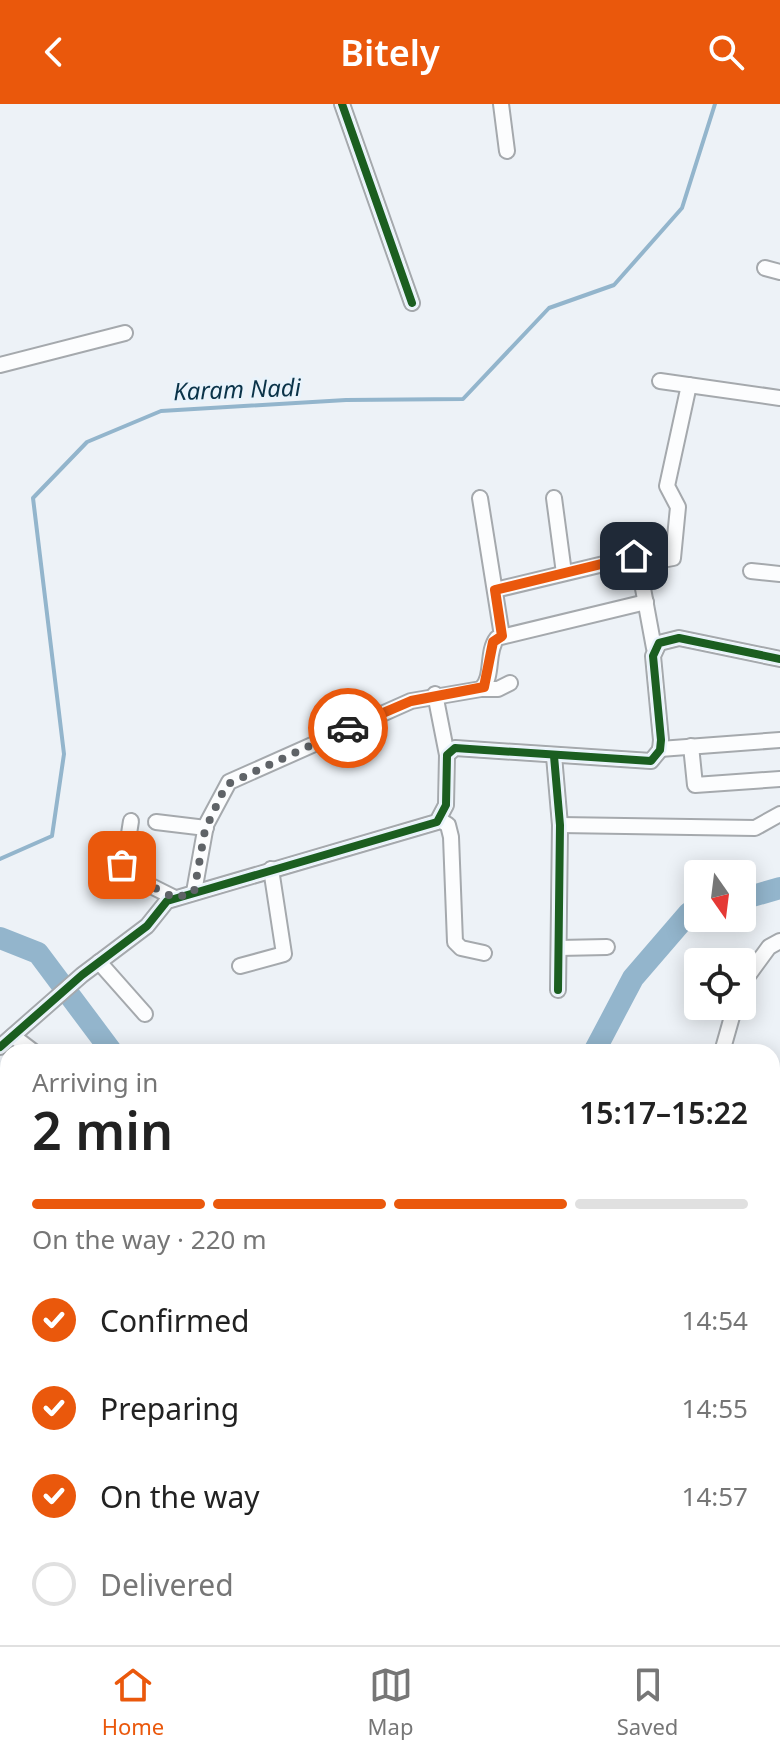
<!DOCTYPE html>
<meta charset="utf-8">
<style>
body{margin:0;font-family:"Noto Sans",sans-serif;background:#f6f6f6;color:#222;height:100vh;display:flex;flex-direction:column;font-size:30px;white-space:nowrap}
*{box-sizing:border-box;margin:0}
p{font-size:26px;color:#767676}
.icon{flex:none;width:44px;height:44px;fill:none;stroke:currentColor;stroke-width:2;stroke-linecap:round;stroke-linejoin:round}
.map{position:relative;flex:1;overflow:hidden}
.drawer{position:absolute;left:0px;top:940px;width:780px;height:602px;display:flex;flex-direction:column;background:#fff;border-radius:24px 24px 0 0;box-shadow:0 4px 20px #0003}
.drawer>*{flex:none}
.needle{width:52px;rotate:166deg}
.tools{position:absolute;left:684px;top:756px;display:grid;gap:16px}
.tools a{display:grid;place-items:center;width:72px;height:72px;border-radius:8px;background:#fff;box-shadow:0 4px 20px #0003;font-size:40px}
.pin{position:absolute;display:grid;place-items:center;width:68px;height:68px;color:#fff;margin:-34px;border-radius:16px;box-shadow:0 4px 12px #0006}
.courier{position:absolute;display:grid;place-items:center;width:80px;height:80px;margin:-40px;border:6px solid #ea580c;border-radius:50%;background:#fff;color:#222;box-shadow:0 2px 10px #0007}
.headline em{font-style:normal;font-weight:600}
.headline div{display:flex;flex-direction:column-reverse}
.headline{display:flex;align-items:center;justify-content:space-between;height:136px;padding:0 32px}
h1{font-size:52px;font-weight:600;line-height:60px}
.bar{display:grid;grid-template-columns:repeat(4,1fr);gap:12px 8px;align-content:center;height:96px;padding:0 32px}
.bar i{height:10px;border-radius:6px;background:#e0e0e0}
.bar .current{background:#ea580c}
.bar p{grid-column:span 4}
ol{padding:0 32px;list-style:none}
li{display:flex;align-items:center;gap:24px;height:88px}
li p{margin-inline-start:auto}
li .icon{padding:8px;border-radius:50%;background:#ea580c;color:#fff;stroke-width:4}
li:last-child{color:#767676}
li i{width:44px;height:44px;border:4px solid #e0e0e0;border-radius:50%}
header{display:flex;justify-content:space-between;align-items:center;height:104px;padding:0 32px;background:#ea580c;color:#fff;font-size:36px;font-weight:600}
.tab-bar{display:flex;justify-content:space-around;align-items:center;height:112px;border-top:2px solid #e0e0e0;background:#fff;font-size:22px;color:#767676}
.tab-bar a{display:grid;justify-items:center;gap:4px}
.tab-bar .current{color:#ea580c}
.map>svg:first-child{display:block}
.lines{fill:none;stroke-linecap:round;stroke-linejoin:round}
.stream{stroke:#93b5cc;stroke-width:4}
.river{stroke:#93b5cc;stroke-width:22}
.minor-casing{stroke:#a5a9ad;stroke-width:18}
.minor{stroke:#fcfdfe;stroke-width:14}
.cycleway-casing{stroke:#e9f3fb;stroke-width:13}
.cycleway{stroke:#1b5e20;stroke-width:8}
.done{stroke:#5f6367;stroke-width:8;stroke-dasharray:0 14.4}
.route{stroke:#ea580c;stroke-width:10}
.labels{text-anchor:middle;stroke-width:6;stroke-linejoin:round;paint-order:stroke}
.water-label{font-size:24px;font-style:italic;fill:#0a3349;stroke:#e9f3fb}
</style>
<header><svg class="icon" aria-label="back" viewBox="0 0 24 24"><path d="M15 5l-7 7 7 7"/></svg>Bitely<svg class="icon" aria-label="search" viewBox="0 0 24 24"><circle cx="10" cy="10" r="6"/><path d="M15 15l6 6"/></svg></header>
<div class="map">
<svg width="780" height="1541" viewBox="0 0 780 1541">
<rect width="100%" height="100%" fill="#edf2f7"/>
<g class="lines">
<polyline class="stream" points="0,755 52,732 64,650 33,394 87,338 161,307 346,296 463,295 549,204 614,181 682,104 715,0"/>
<g class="river">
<polyline points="742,795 780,784"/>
<polyline points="0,834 38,849 112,948"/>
<polyline points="594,948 633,874 689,809 698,807"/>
</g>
<defs>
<g id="minor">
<polyline points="342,0 412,199"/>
<polyline points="501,0 507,47"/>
<polyline points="765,164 780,168"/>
<polyline points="0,261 125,229"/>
<polyline points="660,277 780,294"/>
<polyline points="480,394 502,532"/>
<polyline points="554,394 564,469"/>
<polyline points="640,460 673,454 678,403 667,382 689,281"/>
<polyline points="751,467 780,470"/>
<polyline points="495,486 637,452 654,544"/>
<polyline points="481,585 498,585 510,579"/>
<polyline points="435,590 447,651"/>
<polyline points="691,642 695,681 780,675"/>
<polyline points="660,645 780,636"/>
<polyline points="554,652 560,721 558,886"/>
<polyline points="440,716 448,721 451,733 455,838 461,844 484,849"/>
<polyline points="131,717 123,768 175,794"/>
<polyline points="156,718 206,724"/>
<polyline points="560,721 755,724 780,710"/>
<path d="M194,788L206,721L229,678L411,597L481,585C494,573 486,548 497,534L646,498"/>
<polyline points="559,844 607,843"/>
<polyline points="99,858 145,910"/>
<polyline points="240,862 284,850 271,765"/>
<polyline points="742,880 769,843 780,837"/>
<polyline points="13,932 34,948"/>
<polyline points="0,943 82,871 147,822 167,797 437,718 446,701 447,651 455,644 651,657 660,646 661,636 653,552 659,539 679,534 780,555"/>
<polyline points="722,948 735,902"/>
<polyline points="772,1043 780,1050"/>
<polyline points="0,1182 8,1177"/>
<polyline points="772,1310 779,1337 772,1345"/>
<polyline points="772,1453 780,1451"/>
<polyline points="772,1521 780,1518"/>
<polyline points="485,1534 486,1541"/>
<polyline points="405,1541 426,1534"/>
<polyline points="499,1541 508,1534"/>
</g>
</defs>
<use href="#minor" class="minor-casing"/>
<use href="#minor" class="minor"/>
<defs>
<g id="cycleway">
<polyline points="342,0 412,199"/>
<polyline points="554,652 560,721 558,886"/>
<polyline points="0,943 82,871 147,822 167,797 437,718 446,701 447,651 455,644 651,657 660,646 661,636 653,552 659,539 679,534 780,555"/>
</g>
</defs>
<use href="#cycleway" class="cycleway-casing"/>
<use href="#cycleway" class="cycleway"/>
</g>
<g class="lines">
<polyline class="done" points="122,761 125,769 175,794 194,788 205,726 226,681 348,624"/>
<polyline class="route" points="348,624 411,597 484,583 493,538 502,532 495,486 634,452"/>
</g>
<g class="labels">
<g class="water-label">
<text transform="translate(237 286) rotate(-2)" y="8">Karam Nadi</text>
</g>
</g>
</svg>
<div class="tools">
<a><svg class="needle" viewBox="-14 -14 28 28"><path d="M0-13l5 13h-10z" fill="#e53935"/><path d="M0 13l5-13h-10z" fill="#767676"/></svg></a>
<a><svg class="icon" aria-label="locate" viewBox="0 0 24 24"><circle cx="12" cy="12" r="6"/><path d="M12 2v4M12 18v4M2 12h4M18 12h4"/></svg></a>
</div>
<div class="pin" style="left:122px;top:761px;background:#ea580c"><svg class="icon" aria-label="bag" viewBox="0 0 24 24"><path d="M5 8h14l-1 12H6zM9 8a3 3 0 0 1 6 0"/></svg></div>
<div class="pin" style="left:634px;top:452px;background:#1f2937"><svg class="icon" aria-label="home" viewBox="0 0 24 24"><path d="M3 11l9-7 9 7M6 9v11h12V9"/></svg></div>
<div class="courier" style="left:348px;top:624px"><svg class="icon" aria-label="car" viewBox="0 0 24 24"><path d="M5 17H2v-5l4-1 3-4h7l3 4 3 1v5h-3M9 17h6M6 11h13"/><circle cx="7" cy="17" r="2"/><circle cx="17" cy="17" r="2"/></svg></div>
<section class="drawer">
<div class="headline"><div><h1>2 min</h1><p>Arriving in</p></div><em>15:17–15:22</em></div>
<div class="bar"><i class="current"></i><i class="current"></i><i class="current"></i><i></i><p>On the way · 220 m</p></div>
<ol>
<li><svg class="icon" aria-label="check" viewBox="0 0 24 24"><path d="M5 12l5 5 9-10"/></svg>Confirmed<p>14:54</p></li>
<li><svg class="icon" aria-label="check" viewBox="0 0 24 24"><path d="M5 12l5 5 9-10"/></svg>Preparing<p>14:55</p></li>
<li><svg class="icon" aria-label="check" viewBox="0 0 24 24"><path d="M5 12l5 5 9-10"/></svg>On the way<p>14:57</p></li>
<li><i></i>Delivered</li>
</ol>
</section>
</div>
<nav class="tab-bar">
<a class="current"><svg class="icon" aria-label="home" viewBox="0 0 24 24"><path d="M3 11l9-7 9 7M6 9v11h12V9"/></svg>Home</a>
<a><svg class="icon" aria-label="map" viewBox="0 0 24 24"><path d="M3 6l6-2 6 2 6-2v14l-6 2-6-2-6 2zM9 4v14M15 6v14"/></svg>Map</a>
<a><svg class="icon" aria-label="saved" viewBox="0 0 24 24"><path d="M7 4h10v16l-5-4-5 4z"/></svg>Saved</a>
</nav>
